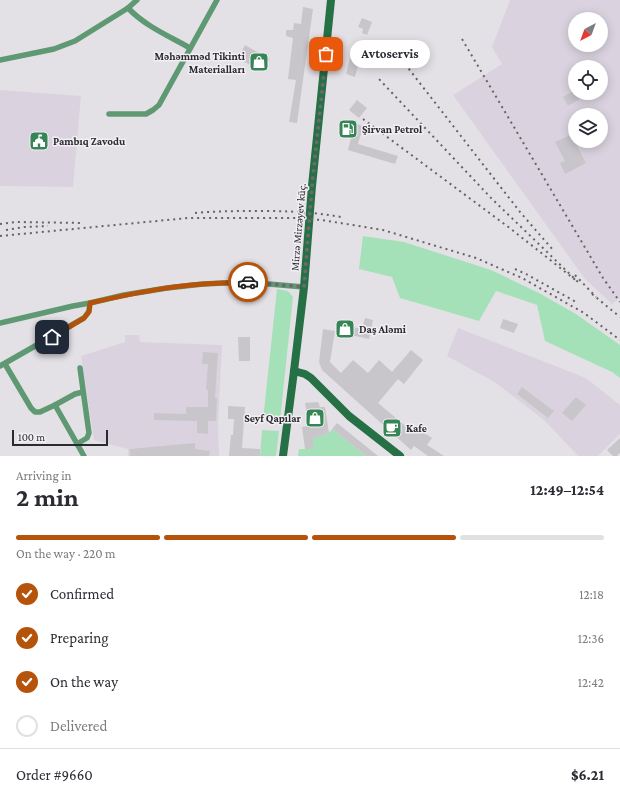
<!DOCTYPE html>
<meta charset="utf-8">
<style>
body{margin:0;font-family:"Crimson Pro",serif;background:#f2f2f3;color:#2b2b33;height:100vh;display:flex;flex-direction:column;font-size:15px;white-space:nowrap}
*{box-sizing:border-box;margin:0}
p{font-size:13px;color:#7c7c81}
.icon{flex:none;width:22px;height:22px;fill:none;stroke:currentColor;stroke-width:2;stroke-linecap:round;stroke-linejoin:round}
.map{position:relative;height:456px;overflow:hidden}
.drawer{display:flex;flex-direction:column;background:#fff;flex:1}
.drawer>*{flex:none}
.needle{width:26px;rotate:221deg}
.controls{position:absolute;left:568px;top:12px;display:grid;gap:8px}
.controls a{display:grid;place-items:center;width:40px;height:40px;border-radius:50%;background:#fff;box-shadow:0 2px 10px #0003;font-size:20px}
.scale{position:absolute;left:12px;bottom:10px;width:96px;box-sizing:border-box;padding-left:4px;border:2px solid #2b2a2c;border-top:0;font-size:11px;line-height:14px;white-space:nowrap;color:#2b2a2c;-webkit-text-stroke:3px #f1eef4;paint-order:stroke}
.pin{position:absolute;display:grid;place-items:center;width:34px;height:34px;color:#fff;margin:-17px;border-radius:8px;box-shadow:0 2px 6px #0006}
.courier{position:absolute;display:grid;place-items:center;width:40px;height:40px;margin:-20px;border:3px solid #b45309;border-radius:50%;background:#fff;color:#222;box-shadow:0 1px 5px #0007}
.bubble{position:absolute;height:28px;border-radius:14px;background:#fff;box-shadow:0 2px 10px #0003;font-size:13px;font-weight:700;line-height:28px;text-align:center}
.head em{font-style:normal;font-weight:700}
.head div{display:flex;flex-direction:column-reverse}
.head{display:flex;align-items:center;justify-content:space-between;height:68px;padding:0 16px}
h1{font-size:26px;font-weight:700;line-height:30px}
.bar{display:grid;grid-template-columns:repeat(4,1fr);gap:6px 4px;align-content:center;height:48px;padding:0 16px}
.bar i{height:5px;border-radius:3px;background:#e1e1e2}
.bar .selected{background:#b45309}
.bar p{grid-column:span 4}
.line{display:flex;align-items:center;gap:10px;padding:0 16px;border-top:1px solid #e1e1e2}
.line div{flex:1}
ol{padding:0 16px;list-style:none}
li{display:flex;align-items:center;gap:12px;height:44px}
li p{margin-inline-start:auto}
li .icon{padding:4px;border-radius:50%;background:#b45309;color:#fff;stroke-width:4}
li:last-child{color:#7c7c81}
li i{width:22px;height:22px;border:2px solid #e1e1e2;border-radius:50%}
.map>svg:first-child{display:block}
.built{fill:#dad3df;fill-rule:evenodd}
.green{fill:#a5e1b8}
.building{fill:#c8c6cb}
.lines{fill:none;stroke-linecap:round;stroke-linejoin:round}
.minor{stroke:#5f9973;stroke-width:5.5}
.secondary{stroke:#257045;stroke-width:8}
.rail{stroke:#656366;stroke-width:2;stroke-dasharray:2 4;stroke-linecap:butt}
.done{stroke:#6c6a6d;stroke-width:4;stroke-dasharray:0 7.2}
.route{stroke:#b45309;stroke-width:5}
.labels{text-anchor:middle;stroke-width:3;stroke-linejoin:round;paint-order:stroke}
.poi-label{font-size:11px;font-weight:bold;fill:#2b2a2c;stroke:#f1eef4;text-anchor:start}
.street-label{font-size:11px;fill:#2b2a2c;stroke:#f1eef4}
</style>
<div class="map">
<svg width="620" height="456" viewBox="0 0 620 456">
<rect width="100%" height="100%" fill="#e4e1e6"/>
<g class="built">
<path d="M510,0H620V298L612,304L585,279L453,95L502,64L492,47ZM575,19H601V45H575ZM575,67H601V93H575ZM575,115H601V141H575Z"/>
<polygon points="0,90 81,96 73,187 0,186"/>
<polygon points="458,328 586,378 620,405 620,434 598,456 578,456 544,420 496,383 447,356"/>
<polygon points="125,335 139,335 140,342 222,345 218,424 219,456 128,456 128,449 94,440 81,356 125,342"/>
</g>
<g class="green">
<polygon points="363,236 404,242 491,270 539,293 576,314 620,345 620,378 612,372 545,341 537,305 496,291 479,321 400,298 392,277 359,269"/>
<polygon points="277,289 288,291 293,297 280,421 263,420"/>
<polygon points="332,429 366,456 298,456 299,449 313,449 313,439 329,433"/>
<polygon points="262,430 279,431 276,456 260,456"/>
</g>
<g class="building">
<polygon points="303,7 313,9 297,123 289,122 296,80 288,79 293,38 286,36 286,30 293,30 294,23 301,24"/>
<polygon points="362,18 372,22 367,35 362,33 363,29 358,27"/>
<polygon points="245,45 270,59 262,72 238,58"/>
<polygon points="352,49 362,51 355,77 346,74"/>
<polygon points="575,90 575,93 580,93 583,97 568,106 563,97"/>
<polygon points="357,100 367,108 359,118 349,110"/>
<polygon points="354,123 363,126 358,144 398,156 395,164 348,150 352,134 342,131 344,124 353,126"/>
<polygon points="575,133 575,141 586,141 577,146 586,163 565,174 560,163 565,161 555,142"/>
<polygon points="365,318 373,320 369,339 337,332 339,324 362,329"/>
<polygon points="503,319 518,324 514,333 500,328"/>
<polygon points="323,329 335,331 330,362 341,373 353,360 368,373 379,360 392,372 411,350 423,360 404,384 398,379 378,403 414,433 418,429 432,438 427,445 444,456 428,456 414,446 411,450 322,370 319,362"/>
<polygon points="238,337 250,337 250,361 239,361"/>
<polygon points="203,352 218,353 215,398 217,398 216,421 208,421 208,434 197,433 197,421 154,420 154,413 186,414 186,407 208,407 208,390 206,389 208,364 202,364"/>
<polygon points="522,387 554,411 548,418 517,394"/>
<polygon points="576,397 586,405 572,421 562,413"/>
<polygon points="318,402 320,407 325,407 329,433 313,439 313,449 305,449 302,427 309,426 305,403"/>
<polygon points="228,406 245,407 242,448 260,449 260,456 229,456 231,435 233,435 234,419 228,419"/>
<polygon points="337,423 378,456 366,456 332,429"/>
<polygon points="620,438 620,453 617,456 613,456 607,450"/>
<polygon points="195,443 195,449 210,451 209,456 130,456 130,449"/>
</g>
<g class="lines">
<g class="minor">
<path d="M128,8C145,26 169,36 190,48"/>
<polyline points="0,60 54,49 75,41 128,8 137,0"/>
<polyline points="109,114 146,114 153,110 159,105 217,0"/>
<polyline points="0,323 73,306 90,303 124,295 167,288 203,284 245,282 304,287"/>
<polyline points="5,364 31,408 35,412 40,412 55,405 84,456"/>
<polyline points="0,366 84,318 89,311 90,303"/>
<polyline points="55,405 75,394 83,392"/>
<polyline points="77,444 87,438 89,433 80,368"/>
</g>
<g class="secondary">
<polyline points="294,371 305,374 311,378 349,416 400,456"/>
<polyline points="283,456 294,371 304,287 312,186 331,0"/>
</g>
<g class="rail">
<polyline points="462,39 603,278 620,302"/>
<polyline points="405,64 520,212 553,250"/>
<polyline points="363,119 511,229 578,282 545,250 492,199 378,78"/>
<path d="M195,213C217,211 238,211 260,211C288,211 314,212 341,217"/>
<polyline points="0,224 16,222 83,223"/>
<polyline points="6,230 24,227 48,226"/>
<polyline points="0,236 188,218 294,218 322,220 383,230 476,258 522,278 584,313 620,340"/>
<polyline points="515,269 526,274 576,302"/>
<polyline points="575,275 596,297"/>
<polyline points="592,294 620,317"/>
</g>
</g>
<g class="lines">
<polyline class="done" points="248,282 304,287 312,186 326,54"/>
<path class="route" d="M52,337L84,318L89,312L90,303C134,293 178,284 223,283C231,283 239,282 248,282"/>
</g>
<defs>
<symbol id="shop-square" viewBox="-11 -11 22 22"><rect x="-9" y="-9" width="18" height="18" rx="4" fill="#358555" stroke="#f1eef4"/><path d="M-5-2.5h2.3a2.7 3.5 0 0 1 5.4 0H5L5.5 6h-11ZM-1.5-2.5h3a1.5 2.3 0 0 0-3 0Z" fill="#fff"/></symbol>
<symbol id="fuel-square" viewBox="-11 -11 22 22"><rect x="-9" y="-9" width="18" height="18" rx="4" fill="#358555" stroke="#f1eef4"/><path d="M-5.5-6h7V0h2V4h1.3V-2.5L3-4.5l.8-.8L6-3V5H2.5V1h-1V6h-7ZM-4.2-4.7v3.2H.2V-4.7Z" fill="#fff"/></symbol>
<symbol id="civic-square" viewBox="-11 -11 22 22"><rect x="-9" y="-9" width="18" height="18" rx="4" fill="#358555" stroke="#f1eef4"/><path d="M-.6-6.5H3V-4.5H.6V-3L4-1V1h2V6H-6V1h2V-1L-.6-3ZM-1.2 2.5V6h2.4V2.5Z" fill="#fff"/></symbol>
<symbol id="cafe-square" viewBox="-11 -11 22 22"><rect x="-9" y="-9" width="18" height="18" rx="4" fill="#358555" stroke="#f1eef4"/><path d="M-5.5-4.5H6V0H3Q3 3.5 0 3.5H-2.5Q-5.5 3.5-5.5 0ZM3-3.2v2h1.7v-2ZM-6 4.5H4V6H-6Z" fill="#fff"/></symbol>
</defs>
<g fill-rule="evenodd">
<use href="#shop-square" x="248" y="51" width="22" height="22"/>
<use href="#fuel-square" x="337" y="118" width="22" height="22"/>
<use href="#civic-square" x="28" y="130" width="22" height="22"/>
<use href="#shop-square" x="334" y="318" width="22" height="22"/>
<use href="#shop-square" x="304" y="407" width="22" height="22"/>
<use href="#cafe-square" x="381" y="417" width="22" height="22"/>
</g>
<g class="labels">
<g class="poi-label">
<text x="245" y="60" text-anchor="end">Məhəmməd Tikinti<tspan x="245" dy="13">Materialları</tspan></text>
<text x="362" y="133">Şirvan Petrol</text>
<text x="53" y="145">Pambıq Zavodu</text>
<text x="359" y="333">Daş Aləmi</text>
<text x="301" y="422" text-anchor="end">Seyf Qapılar</text>
<text x="406" y="432">Kafe</text>
</g>
<g class="street-label">
<text transform="translate(298 227) rotate(-85)" y="4">Mirzə Mirzəyev küç.</text>
</g>
</g>
</svg>
<div class="controls">
<a><svg class="needle" viewBox="-14 -14 28 28"><path d="M0-13l5 13h-10z" fill="#e53935"/><path d="M0 13l5-13h-10z" fill="#7c7c81"/></svg></a>
<a><svg class="icon" aria-label="locate" viewBox="0 0 24 24"><circle cx="12" cy="12" r="6"/><path d="M12 2v4M12 18v4M2 12h4M18 12h4"/></svg></a>
<a><svg class="icon" aria-label="layers" viewBox="0 0 24 24"><path d="M12 4l9 5-9 5-9-5zM3 14l9 5 9-5"/></svg></a>
</div>
<div class="scale">100 m</div>
<div class="pin" style="left:326px;top:54px;background:#ea580c"><svg class="icon" aria-label="bag" viewBox="0 0 24 24"><path d="M5 8h14l-1 12H6zM9 8a3 3 0 0 1 6 0"/></svg></div>
<div class="pin" style="left:52px;top:337px;background:#1f2937"><svg class="icon" aria-label="home" viewBox="0 0 24 24"><path d="M3 11l9-7 9 7M6 9v11h12V9"/></svg></div>
<div class="courier" style="left:248px;top:282px"><svg class="icon" aria-label="car" viewBox="0 0 24 24"><path d="M5 17H2v-5l4-1 3-4h7l3 4 3 1v5h-3M9 17h6M6 11h13"/><circle cx="7" cy="17" r="2"/><circle cx="17" cy="17" r="2"/></svg></div>
<div class="bubble" style="left:350px;top:40px;width:80px">Avtoservis</div>
</div>
<section class="drawer">
<div class="head"><div><h1>2 min</h1><p>Arriving in</p></div><em>12:49–12:54</em></div>
<div class="bar"><i class="selected"></i><i class="selected"></i><i class="selected"></i><i></i><p>On the way · 220 m</p></div>
<ol>
<li><svg class="icon" aria-label="check" viewBox="0 0 24 24"><path d="M5 12l5 5 9-10"/></svg>Confirmed<p>12:18</p></li>
<li><svg class="icon" aria-label="check" viewBox="0 0 24 24"><path d="M5 12l5 5 9-10"/></svg>Preparing<p>12:36</p></li>
<li><svg class="icon" aria-label="check" viewBox="0 0 24 24"><path d="M5 12l5 5 9-10"/></svg>On the way<p>12:42</p></li>
<li><i></i>Delivered</li>
</ol>
<div class="line" style="height:52px"><div>Order #9660</div><b>$6.21</b></div>
</section>
